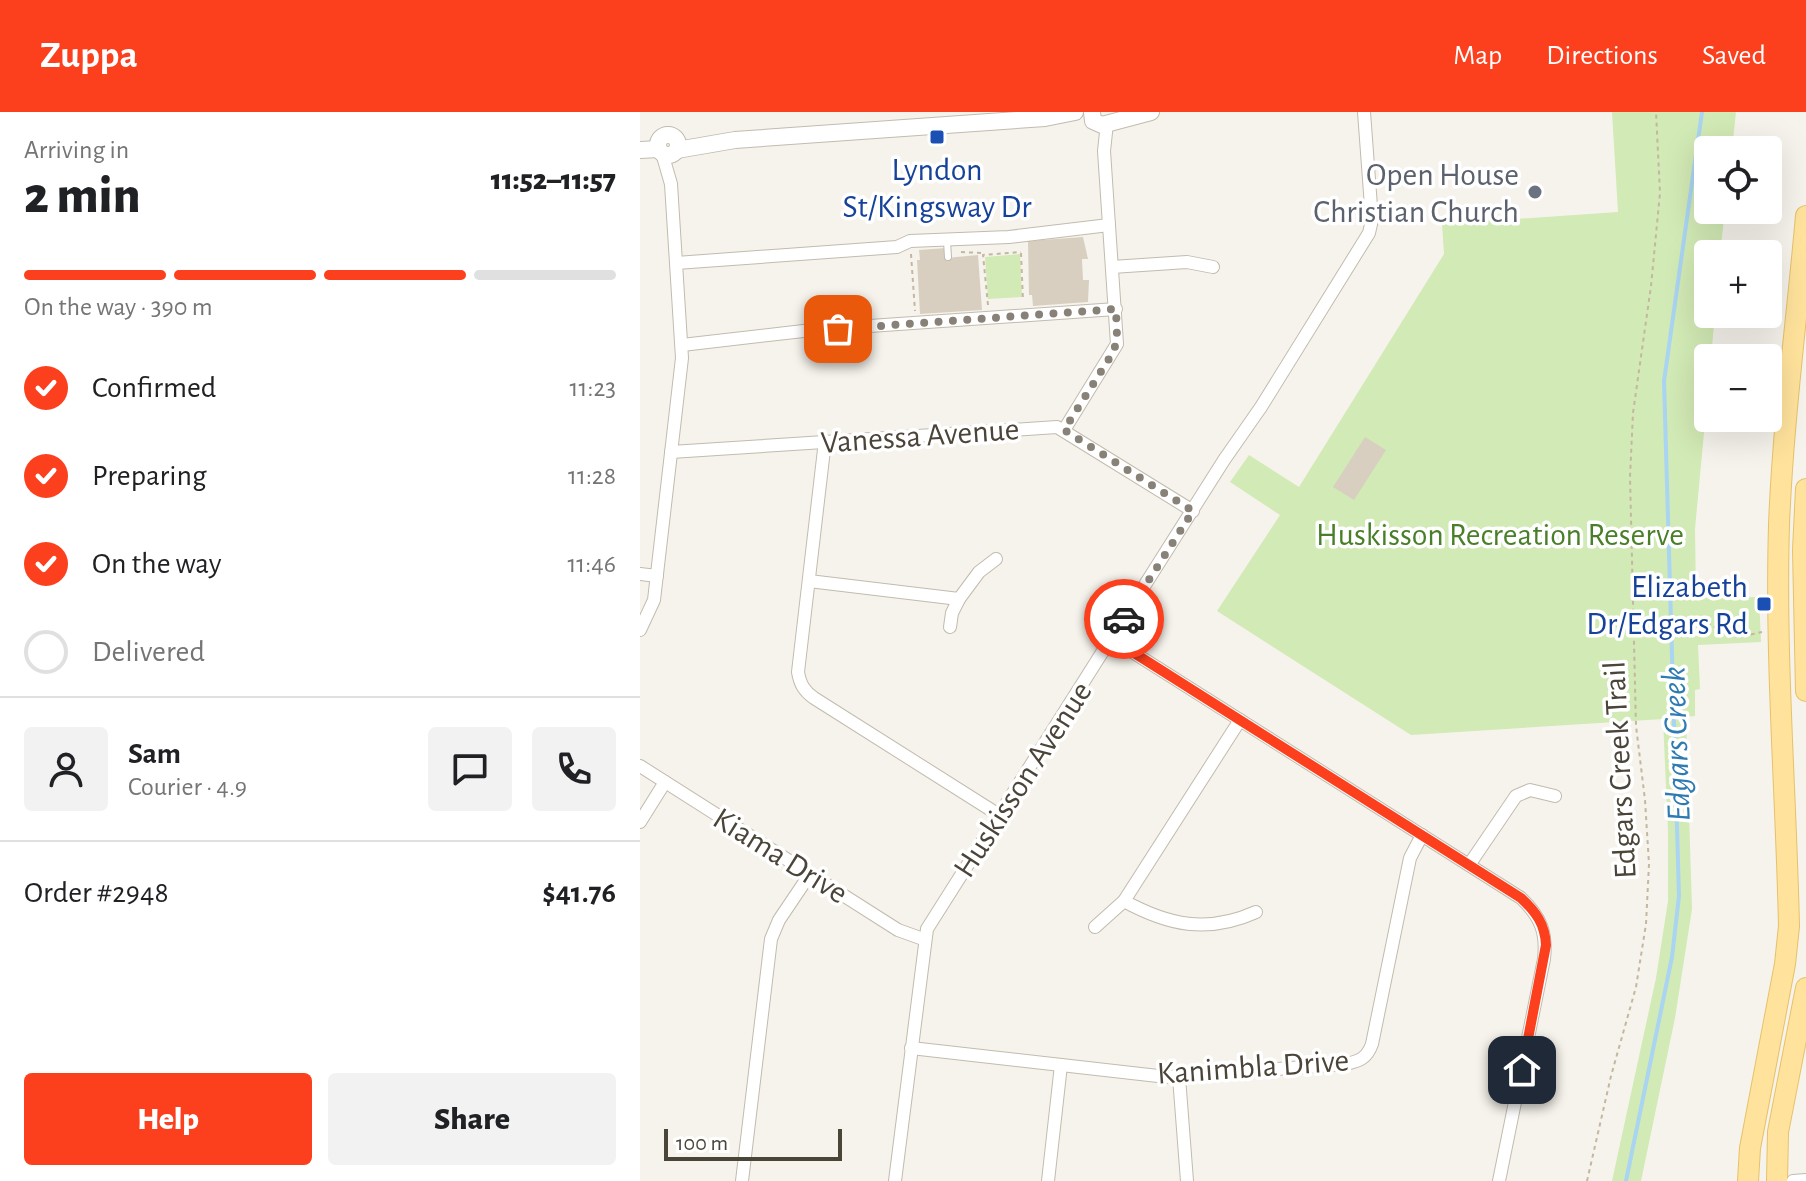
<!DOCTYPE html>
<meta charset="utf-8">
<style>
body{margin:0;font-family:"Alegreya Sans",sans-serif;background:#f2f2f2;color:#202124;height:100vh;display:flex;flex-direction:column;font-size:30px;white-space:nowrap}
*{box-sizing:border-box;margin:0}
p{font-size:26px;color:#757577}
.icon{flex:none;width:44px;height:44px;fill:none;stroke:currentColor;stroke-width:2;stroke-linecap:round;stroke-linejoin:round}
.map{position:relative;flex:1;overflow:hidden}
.sheet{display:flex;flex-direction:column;background:#fff;width:640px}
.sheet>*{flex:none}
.buttons{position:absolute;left:1054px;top:24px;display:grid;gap:16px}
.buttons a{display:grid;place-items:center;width:88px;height:88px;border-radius:8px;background:#fff;box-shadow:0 8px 32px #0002;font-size:40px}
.scale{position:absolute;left:24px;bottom:20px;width:178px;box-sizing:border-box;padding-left:8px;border:4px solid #4b4439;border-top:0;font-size:22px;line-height:28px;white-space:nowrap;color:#4b4439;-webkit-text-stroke:6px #fff;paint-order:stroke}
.pin{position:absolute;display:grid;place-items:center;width:68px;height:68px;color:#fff;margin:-34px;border-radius:16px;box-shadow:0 4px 12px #0006}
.courier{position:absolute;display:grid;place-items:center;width:80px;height:80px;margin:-40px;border:6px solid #fc3f1d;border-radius:50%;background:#fff;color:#222;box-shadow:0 2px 10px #0007}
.head em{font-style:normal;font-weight:800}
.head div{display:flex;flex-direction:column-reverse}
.head{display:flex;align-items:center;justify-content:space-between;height:136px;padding:0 24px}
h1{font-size:52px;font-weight:800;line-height:60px}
.bar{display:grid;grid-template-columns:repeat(4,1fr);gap:12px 8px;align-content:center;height:96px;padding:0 24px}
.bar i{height:10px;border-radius:6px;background:#e0e0e0}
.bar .on{background:#fc3f1d}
.bar p{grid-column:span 4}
.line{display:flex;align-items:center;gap:20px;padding:0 24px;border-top:2px solid #e0e0e0}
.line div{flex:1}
.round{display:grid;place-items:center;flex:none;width:84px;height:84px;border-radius:8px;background:#f2f2f2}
ol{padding:0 24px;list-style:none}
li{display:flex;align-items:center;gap:24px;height:88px}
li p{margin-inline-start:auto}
li .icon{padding:8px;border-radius:50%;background:#fc3f1d;color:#fff;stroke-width:4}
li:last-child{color:#757577}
li i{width:44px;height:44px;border:4px solid #e0e0e0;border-radius:50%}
.button{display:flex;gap:16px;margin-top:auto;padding:16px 24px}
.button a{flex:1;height:92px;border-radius:8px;background:#fc3f1d;color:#fff;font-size:32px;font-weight:800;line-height:92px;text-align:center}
.button a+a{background:#f2f2f2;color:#202124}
header{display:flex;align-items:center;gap:48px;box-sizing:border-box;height:112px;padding:0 40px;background:#fc3f1d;color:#fff}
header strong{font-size:38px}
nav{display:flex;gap:44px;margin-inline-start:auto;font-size:28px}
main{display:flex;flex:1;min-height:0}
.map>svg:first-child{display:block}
.green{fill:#d2eab5}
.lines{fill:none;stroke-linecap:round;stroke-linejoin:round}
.stream{stroke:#a9d4f2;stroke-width:4}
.building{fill:#d8cfc1}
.service-casing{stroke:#c2bbae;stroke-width:8}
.minor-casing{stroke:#c2bbae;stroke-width:14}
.tertiary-casing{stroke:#c2bbae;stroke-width:18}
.primary-casing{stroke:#e6c16a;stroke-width:22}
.path{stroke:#c4b79f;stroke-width:2;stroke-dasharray:4 4;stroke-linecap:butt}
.service{stroke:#fff;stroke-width:6}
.minor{stroke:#fff;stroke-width:12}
.tertiary{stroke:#fff;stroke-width:16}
.primary{stroke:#ffe39c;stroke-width:20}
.done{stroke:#878178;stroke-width:8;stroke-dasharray:0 14.4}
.route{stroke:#fc3f1d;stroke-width:10}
.transit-dot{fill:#1a4fb4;stroke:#fff;stroke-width:3}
.worship-dot{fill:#6b7280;stroke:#fff;stroke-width:3}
.labels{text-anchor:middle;stroke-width:7;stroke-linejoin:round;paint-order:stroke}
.transit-label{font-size:32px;fill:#164399;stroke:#fff}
.worship-label{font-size:32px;fill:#5b616d;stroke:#fff;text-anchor:end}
.street-label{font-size:32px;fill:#4b4439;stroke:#fff}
.park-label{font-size:32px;fill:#4a7f2a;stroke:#fff}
.water-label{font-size:34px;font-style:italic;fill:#2e7ab2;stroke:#fff}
</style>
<header>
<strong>Zuppa</strong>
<nav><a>Map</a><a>Directions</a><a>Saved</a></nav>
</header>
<main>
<section class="sheet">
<div class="head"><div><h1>2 min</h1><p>Arriving in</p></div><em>11:52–11:57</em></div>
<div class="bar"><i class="on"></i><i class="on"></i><i class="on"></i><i></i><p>On the way · 390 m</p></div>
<ol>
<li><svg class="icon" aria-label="check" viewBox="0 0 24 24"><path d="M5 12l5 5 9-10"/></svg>Confirmed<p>11:23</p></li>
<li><svg class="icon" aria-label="check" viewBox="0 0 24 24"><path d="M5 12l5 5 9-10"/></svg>Preparing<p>11:28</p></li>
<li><svg class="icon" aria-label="check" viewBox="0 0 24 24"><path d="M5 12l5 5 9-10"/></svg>On the way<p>11:46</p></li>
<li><i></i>Delivered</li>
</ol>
<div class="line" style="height:144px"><a class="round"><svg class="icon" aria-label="person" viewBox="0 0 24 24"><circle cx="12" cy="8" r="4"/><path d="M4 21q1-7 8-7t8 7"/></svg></a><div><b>Sam</b><p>Courier · 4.9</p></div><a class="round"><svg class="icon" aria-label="chat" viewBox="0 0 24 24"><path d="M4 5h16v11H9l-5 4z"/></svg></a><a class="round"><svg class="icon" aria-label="phone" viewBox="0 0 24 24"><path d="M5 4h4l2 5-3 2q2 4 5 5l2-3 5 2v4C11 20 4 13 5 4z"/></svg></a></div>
<div class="line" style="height:104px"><div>Order #2948</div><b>$41.76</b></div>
<div class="button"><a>Help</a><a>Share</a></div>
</section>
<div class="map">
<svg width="1166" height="1069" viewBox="0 0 1166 1069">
<rect width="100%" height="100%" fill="#f6f3ec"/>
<g class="green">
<polygon points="972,0 1096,0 1092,38 1068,38 1068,98 1085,98 1080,142 1068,142 1068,202 1075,202 1071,246 1068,246 1068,278 1055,417 1056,486 1119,485 1121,530 1058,533 1060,577 1055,578 1055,604 1046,605 1052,797 1035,906 1001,1069 972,1069 1016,866 1028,789 1028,720 1023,607 771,623 577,499 640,403 590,370 609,343 659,375 804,142 802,112 978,100"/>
<polygon points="380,142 382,185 348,187 345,145"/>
</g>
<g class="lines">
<polyline class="stream" points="986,1069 1032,845 1039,784 1024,269 1062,0"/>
</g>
<g class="building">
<polygon points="443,125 448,147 442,147 443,168 449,168 448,190 393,194 392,183 389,183 388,129"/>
<polygon points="306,136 306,146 338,143 342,198 280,202 277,148 280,148 279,138"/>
<polygon points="725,325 746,338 714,388 693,375"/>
</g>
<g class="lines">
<defs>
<polyline id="service" points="307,129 308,145"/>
<g id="minor">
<polyline points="36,151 257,135 270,129 369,125 469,113"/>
<polyline points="472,155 547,150 573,155"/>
<polyline points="42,233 172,218 476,197"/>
<polyline points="424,318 477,232 464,39 467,11"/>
<path d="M185,329L158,560C160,572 164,579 174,586L359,703"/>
<polyline points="31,340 417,315 553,399"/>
<polyline points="0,462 17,464"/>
<polyline points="169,469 319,487 339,460 356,447"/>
<polyline points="310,515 312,501 319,487"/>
<polyline points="0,518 14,488 42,246 31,72 22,41"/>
<path d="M472,527L881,786C901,805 907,821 904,847L859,1069"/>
<polyline points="0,654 258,818 283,827"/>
<polyline points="0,710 25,670"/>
<polyline points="829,753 876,684 890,678 915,684"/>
<path d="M484,789C528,813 567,822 616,800"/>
<polyline points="455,815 484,789 600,608"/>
<path d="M271,936L527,965L706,952C720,949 727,946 732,932L770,746L782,723"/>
<polyline points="539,965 547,1069"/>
<polyline points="102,1069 131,827 139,808 170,762"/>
<polyline points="255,1069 287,817 584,348 621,295 729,121 732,108 724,0"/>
<polyline points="408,1069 421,953"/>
<polyline points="1153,1069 1166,1068"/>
</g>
<g id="tertiary">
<polyline points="452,0 453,9 462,13 511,0"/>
<circle cx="28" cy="33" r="10"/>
<polyline points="0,38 19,37"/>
<polyline points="37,38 95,28 405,6 435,0"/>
</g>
<g id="primary">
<polyline points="1166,377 1163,438 1166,579"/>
<path d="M1108,1069L1110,1036L1145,852L1149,814C1146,680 1135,546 1139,413C1143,309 1157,206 1166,104"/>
<polyline points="1137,1069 1138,1020 1166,876"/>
</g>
</defs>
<use href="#service" class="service-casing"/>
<use href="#minor" class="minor-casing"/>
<use href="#tertiary" class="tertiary-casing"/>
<use href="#primary" class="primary-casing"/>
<g class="path">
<polyline points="321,140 341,141 343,143"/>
<polyline points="381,141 383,189"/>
<polyline points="271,142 275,199"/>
<polyline points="348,193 343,143 381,140"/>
<path d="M995,520L1071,512C1089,529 1099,525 1122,520"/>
<polyline points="947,1069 971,964 996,875 1006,812 1009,752 1005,688 996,614 990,365 993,301 1011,174 1020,81 1016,0"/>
</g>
<use href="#service" class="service"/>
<use href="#minor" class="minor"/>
<use href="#tertiary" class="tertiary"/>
<use href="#primary" class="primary"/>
</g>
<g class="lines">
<polyline class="done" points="198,217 476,197 477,225 474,239 424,318 553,399 484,507"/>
<path class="route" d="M484,507L472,527L881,786C896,800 905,812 906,833L882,958"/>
</g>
<g class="transit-dot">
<rect x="289" y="17" width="16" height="16" rx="4"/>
<rect x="1116" y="484" width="16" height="16" rx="4"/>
</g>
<circle class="worship-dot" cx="895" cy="80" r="8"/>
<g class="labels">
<g class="transit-label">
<text x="297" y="68">Lyndon<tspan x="297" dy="37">St/Kingsway Dr</tspan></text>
<text x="1108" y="485" text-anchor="end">Elizabeth<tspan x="1108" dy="37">Dr/Edgars Rd</tspan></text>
</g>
<g class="worship-label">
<text x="879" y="73">Open House<tspan x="879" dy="37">Christian Church</tspan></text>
</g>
<g class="street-label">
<text transform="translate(280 323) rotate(-4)" y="11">Vanessa Avenue</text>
<text transform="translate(979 658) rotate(-93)" y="11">Edgars Creek Trail</text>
<text transform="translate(382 667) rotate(-57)" y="11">Huskisson Avenue</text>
<text transform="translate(141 743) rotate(32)" y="11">Kiama Drive</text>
<text transform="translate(613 954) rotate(-4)" y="11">Kanimbla Drive</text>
</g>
<g class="park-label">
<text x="860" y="433">Huskisson Recreation Reserve</text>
</g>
<g class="water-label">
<text transform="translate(1035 632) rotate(-92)" y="12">Edgars Creek</text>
</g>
</g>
</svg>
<div class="buttons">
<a><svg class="icon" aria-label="locate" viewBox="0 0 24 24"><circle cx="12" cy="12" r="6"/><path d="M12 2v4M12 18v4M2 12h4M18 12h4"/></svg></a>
<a>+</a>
<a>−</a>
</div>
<div class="scale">100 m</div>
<div class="pin" style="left:198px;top:217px;background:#ea580c"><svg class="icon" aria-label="bag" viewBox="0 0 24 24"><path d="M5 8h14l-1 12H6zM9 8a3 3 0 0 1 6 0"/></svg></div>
<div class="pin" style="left:882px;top:958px;background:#1f2937"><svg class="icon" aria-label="home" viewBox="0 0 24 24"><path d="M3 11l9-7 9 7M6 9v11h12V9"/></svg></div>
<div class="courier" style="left:484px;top:507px"><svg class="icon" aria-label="car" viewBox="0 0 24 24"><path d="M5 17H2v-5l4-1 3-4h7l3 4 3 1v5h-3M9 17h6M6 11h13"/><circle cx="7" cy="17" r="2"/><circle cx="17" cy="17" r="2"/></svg></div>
</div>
</main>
